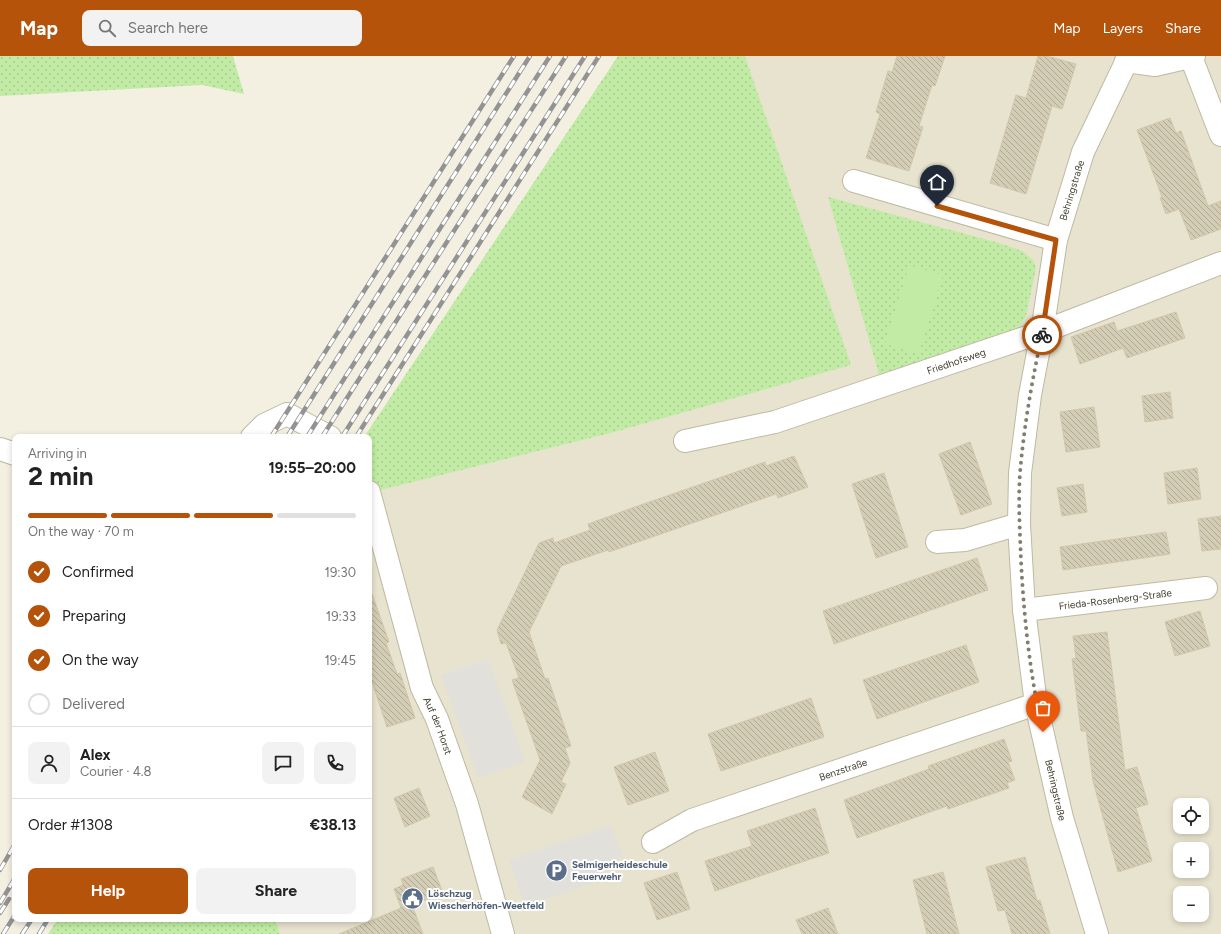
<!DOCTYPE html>
<meta charset="utf-8">
<style>
body{margin:0;font-family:Figtree,sans-serif;background:#f2f2f2;color:#222;height:100vh;display:flex;flex-direction:column;font-size:15px;white-space:nowrap}
*{box-sizing:border-box;margin:0}
p{font-size:13px;color:#767676}
.icon{flex:none;width:22px;height:22px;fill:none;stroke:currentColor;stroke-width:2;stroke-linecap:round;stroke-linejoin:round}
.map{position:relative;flex:1;overflow:hidden}
.sheet{position:absolute;left:12px;top:378px;width:360px;height:488px;display:flex;flex-direction:column;background:#fff;border-radius:8px;box-shadow:0 2px 6px #0003}
.sheet>*{flex:none}
.buttons{position:absolute;left:1173px;top:742px;display:grid;gap:8px}
.buttons a{display:grid;place-items:center;width:36px;height:36px;border-radius:8px;background:#fff;box-shadow:0 2px 6px #0003;font-size:20px}
.pin{position:absolute;display:grid;place-items:center;width:34px;height:34px;color:#fff;margin:-41px -17px;border-radius:50% 50% 50% 0;rotate:-45deg;box-shadow:0 0 4px #0007}
.pin .icon{rotate:45deg}
.courier{position:absolute;display:grid;place-items:center;width:40px;height:40px;margin:-20px;border:3px solid #b45309;border-radius:50%;background:#fff;color:#222;box-shadow:0 1px 5px #0007}
.summary em{font-style:normal;font-weight:700}
.summary div{display:flex;flex-direction:column-reverse}
.summary{display:flex;align-items:center;justify-content:space-between;height:68px;padding:0 16px}
h1{font-size:26px;font-weight:700;line-height:30px}
.bar{display:grid;grid-template-columns:repeat(4,1fr);gap:6px 4px;align-content:center;height:48px;padding:0 16px}
.bar i{height:5px;border-radius:3px;background:#e0e0e0}
.bar .current{background:#b45309}
.bar p{grid-column:span 4}
.line{display:flex;align-items:center;gap:10px;padding:0 16px;border-top:1px solid #e0e0e0}
.line div{flex:1}
.round{display:grid;place-items:center;flex:none;width:42px;height:42px;border-radius:8px;background:#f2f2f2}
ol{padding:0 16px;list-style:none}
li{display:flex;align-items:center;gap:12px;height:44px}
li p{margin-inline-start:auto}
li .icon{padding:4px;border-radius:50%;background:#b45309;color:#fff;stroke-width:4}
li:last-child{color:#767676}
li i{width:22px;height:22px;border:2px solid #e0e0e0;border-radius:50%}
.button{display:flex;gap:8px;margin-top:auto;padding:8px 16px}
.button a{flex:1;height:46px;border-radius:8px;background:#b45309;color:#fff;font-size:16px;font-weight:700;line-height:46px;text-align:center}
.button a+a{background:#f2f2f2;color:#222}
header{display:flex;align-items:center;gap:24px;box-sizing:border-box;height:56px;padding:0 20px;background:#b45309;color:#fff}
header strong{font-size:19px}
nav{display:flex;gap:22px;margin-inline-start:auto;font-size:14px}
.search{width:280px;height:36px;background:#f2f2f2;display:flex;align-items:center;gap:10px;box-sizing:border-box;padding:0 14px;border-radius:8px;color:#767676;font-size:15px}
.map>svg:first-child{display:block}
.residential{fill:#e7e3ce;fill-rule:evenodd}
.green{fill:url(#green-dots)}
.pitch{fill:#c2eca5}
.parking{fill:#e2e0db}
.building{fill:url(#building-back-hatch);stroke:#d1c7a8}
.lines{fill:none;stroke-linecap:round;stroke-linejoin:round}
.street-casing{stroke:#beb9a3;stroke-width:24}
.street{stroke:#fff;stroke-width:22}
.rail-casing{stroke:#939393;stroke-width:4.5}
.rail{stroke:#fff;stroke-width:3;stroke-dasharray:9;stroke-linecap:butt}
.done{stroke:#817e6f;stroke-width:4;stroke-dasharray:0 7.2}
.route{stroke:#b45309;stroke-width:5}
.labels{text-anchor:middle;stroke-width:4;stroke-linejoin:round;paint-order:stroke}
.street-label{font-size:10px;fill:#444031;stroke:#fff}
.service-label{font-size:10px;font-weight:bold;fill:#4e5e75;stroke:#fff;text-anchor:start}
</style>
<header>
<strong>Map</strong>
<div class="search"><svg class="icon" aria-label="search" viewBox="0 0 24 24"><circle cx="10" cy="10" r="6"/><path d="M15 15l6 6"/></svg>Search here</div>
<nav><a>Map</a><a>Layers</a><a>Share</a></nav>
</header>
<div class="map">
<svg width="1221" height="878" viewBox="0 0 1221 878">
<defs>
<pattern id="green-dots" width="8" height="8" patternUnits="userSpaceOnUse"><rect width="8" height="8" fill="#c2eca5"/><path d="M2 2h.1M6 6h.1" fill="none" stroke="#a8cb8e" stroke-width="1.8" stroke-linecap="round"/></pattern>
<pattern id="building-back-hatch" width="6" height="6" patternUnits="userSpaceOnUse"><rect width="6" height="6" fill="#d4cdb5"/><path d="M-1 5l2 2M0 0l6 6M5-1l2 2" fill="none" stroke="#aea894"/></pattern>
</defs>
<rect width="100%" height="100%" fill="#f3f0e1"/>
<path class="residential" d="M745,0H1221V878H280L275,863H369V437L611,377L850,309ZM1180,749H1202V771H1180ZM1180,793H1202V815H1180ZM1180,837H1202V859H1180Z"/>
<g class="green">
<polygon points="0,0 233,0 244,38 202,29 0,40"/>
<polygon points="618,0 745,0 851,309 611,377 369,437 369,381 364,381"/>
<polygon points="828,141 999,187 1022,195 1033,204 1036,212 1026,260 1016,275 880,322"/>
<polygon points="58,863 275,863 280,878 48,878"/>
</g>
<polygon class="pitch" points="909,209 943,219 919,298 885,288"/>
<g class="parking">
<polygon points="488,603 525,705 478,722 441,619"/>
<polygon points="611,769 623,801 600,809 605,823 525,850 509,804"/>
</g>
<g class="building">
<polygon points="897,0 945,0 935,30 932,29 919,70 923,71 909,115 866,102 880,58 876,56 888,15 892,16"/>
<polygon points="1038,0 1047,0 1076,8 1062,53 1052,50 1026,138 990,127 1016,39 1026,42"/>
<polygon points="1170,62 1176,77 1181,75 1208,150 1221,145 1221,173 1191,184 1179,153 1166,158 1160,142 1162,141 1137,74"/>
<polygon points="1176,256 1185,282 1127,302 1123,292 1080,308 1071,281 1114,266 1117,275"/>
<polygon points="1170,336 1173,362 1145,366 1142,340"/>
<polygon points="1094,351 1100,391 1066,396 1060,356"/>
<polygon points="970,386 992,448 961,459 939,398"/>
<polygon points="794,400 808,431 778,442 776,438 609,496 608,494 561,510 529,576 545,623 548,622 571,690 565,692 570,707 561,726 566,728 552,758 522,741 540,704 512,624 519,622 506,587 501,588 497,574 539,487 553,482 554,487 590,474 588,468 632,452 765,406 766,410"/>
<polygon points="1197,412 1201,443 1168,448 1164,417"/>
<polygon points="884,417 908,491 876,502 852,428"/>
<polygon points="1083,428 1087,456 1062,460 1057,432"/>
<polygon points="1221,460 1221,493 1202,495 1198,463"/>
<polygon points="1166,476 1170,498 1063,514 1060,491"/>
<polygon points="977,502 988,534 834,588 823,555"/>
<polygon points="369,535 371,535 389,586 386,587 397,618 400,617 415,662 387,671 369,617"/>
<polygon points="1200,555 1210,590 1175,600 1165,566"/>
<polygon points="1107,576 1125,714 1137,711 1148,748 1136,752 1152,805 1118,816 1093,725 1086,675 1081,675 1072,603 1076,602 1073,580"/>
<polygon points="966,589 979,626 877,663 863,624"/>
<polygon points="811,642 824,681 721,715 708,678"/>
<polygon points="1004,683 1012,705 1008,706 1015,724 1007,727 1009,732 948,753 947,750 857,782 844,744 929,713 928,710"/>
<polygon points="655,696 669,735 628,749 614,711"/>
<polygon points="419,732 430,760 405,771 394,742"/>
<polygon points="815,752 829,797 715,835 705,805 752,790 747,775"/>
<polygon points="1025,801 1037,845 1040,844 1050,878 1012,878 1005,854 998,855 986,811"/>
<polygon points="433,811 443,837 412,849 423,878 339,878 401,852 394,833 403,829 401,823"/>
<polygon points="677,816 690,853 657,864 644,827"/>
<polygon points="943,816 948,835 959,878 927,878 913,824"/>
<polygon points="828,852 838,878 802,878 796,864"/>
</g>
<g class="lines">
<defs>
<g id="street">
<polyline points="1191,1 1221,79"/>
<polyline points="1126,5 1155,9 1194,0"/>
<polyline points="854,125 1056,184"/>
<polyline points="252,381 264,369 287,358 330,381"/>
<path id="s1" d="M685,385L775,366L1042,276L1221,207"/>
<polyline points="0,393 15,398"/>
<path id="s2" d="M369,436L422,632L437,663L467,748L503,878"/>
<polyline points="937,486 965,484 1019,468"/>
<path id="s3" d="M1024,554L1206,532"/>
<path id="s4" d="M653,786L692,764L1036,648"/>
<path id="s5" d="M1097,878L1062,762L1036,648L1024,554L1019,468L1020,417L1030,339L1042,276L1056,184L1083,96L1129,0"/>
</g>
</defs>
<use href="#street" class="street-casing"/>
<use href="#street" class="street"/>
<defs>
<g id="rail">
<polyline points="271,381 514,0"/>
<polyline points="287,381 530,0"/>
<polyline points="307,381 550,0"/>
<polyline points="322,381 566,0"/>
<polyline points="342,381 585,0"/>
<polyline points="356,381 599,0"/>
<polyline points="0,814 15,788"/>
<polyline points="0,847 15,822"/>
<polyline points="0,857 9,843"/>
<polyline points="3,878 15,859"/>
<polyline points="22,878 32,863"/>
<polyline points="39,878 48,863"/>
</g>
</defs>
<use href="#rail" class="rail-casing"/>
<use href="#rail" class="rail"/>
</g>
<g class="lines">
<path class="done" d="M1042,279C1032,324 1024,370 1020,417C1018,446 1020,476 1021,505C1024,562 1030,620 1043,676"/>
<polyline class="route" points="937,150 1056,184 1042,279"/>
</g>
<defs>
<symbol id="parking-disc" viewBox="-11 -11 22 22"><circle r="9.5" fill="#5c6f8a" stroke="#fff"/><path d="M-3.5-5.5H1a3.5 3.5 0 0 1 0 7H-1V5.5H-3.5ZM-1-3.4V-.6H.8a1.4 1.4 0 0 0 0-2.8Z" fill="#fff"/></symbol>
<symbol id="civic-disc" viewBox="-11 -11 22 22"><circle r="9.5" fill="#5c6f8a" stroke="#fff"/><path d="M-.6-6.5H3V-4.5H.6V-3L4-1V1h2V6H-6V1h2V-1L-.6-3ZM-1.2 2.5V6h2.4V2.5Z" fill="#fff"/></symbol>
</defs>
<g fill-rule="evenodd">
<use href="#parking-disc" x="544" y="802" width="25" height="25"/>
<use href="#civic-disc" x="400" y="830" width="25" height="25"/>
</g>
<g class="labels">
<g class="street-label">
<text dy="4" stroke="none"><textPath href="#s5" startOffset="758">Behringstraße</textPath></text>
<text dy="4" stroke="none"><textPath href="#s1" startOffset="283">Friedhofsweg</textPath></text>
<text dy="4" stroke="none"><textPath href="#s3" startOffset="92">Frieda-Rosenberg-Straße</textPath></text>
<text dy="4" stroke="none"><textPath href="#s2" startOffset="244">Auf der Horst</textPath></text>
<text dy="4" stroke="none"><textPath href="#s4" startOffset="204">Benzstraße</textPath></text>
<text transform="translate(1056 734) rotate(77)" y="4">Behringstraße</text>
</g>
<g class="service-label">
<text x="572" y="812">Selmigerheideschule<tspan x="572" dy="12">Feuerwehr</tspan></text>
<text x="428" y="841">Löschzug<tspan x="428" dy="12">Wiescherhöfen-Weetfeld</tspan></text>
</g>
</g>
</svg>
<div class="buttons">
<a><svg class="icon" aria-label="locate" viewBox="0 0 24 24"><circle cx="12" cy="12" r="6"/><path d="M12 2v4M12 18v4M2 12h4M18 12h4"/></svg></a>
<a>+</a>
<a>−</a>
</div>
<div class="pin" style="left:1043px;top:676px;background:#ea580c"><svg class="icon" aria-label="bag" viewBox="0 0 24 24"><path d="M5 8h14l-1 12H6zM9 8a3 3 0 0 1 6 0"/></svg></div>
<div class="pin" style="left:937px;top:150px;background:#1f2937"><svg class="icon" aria-label="home" viewBox="0 0 24 24"><path d="M3 11l9-7 9 7M6 9v11h12V9"/></svg></div>
<div class="courier" style="left:1042px;top:279px"><svg class="icon" aria-label="bike" viewBox="0 0 24 24"><circle cx="6" cy="16" r="4"/><circle cx="18" cy="16" r="4"/><path d="M6 16l4-8h5l3 8M10 8l3 8H6M13 5h3"/></svg></div>
<section class="sheet">
<div class="summary"><div><h1>2 min</h1><p>Arriving in</p></div><em>19:55–20:00</em></div>
<div class="bar"><i class="current"></i><i class="current"></i><i class="current"></i><i></i><p>On the way · 70 m</p></div>
<ol>
<li><svg class="icon" aria-label="check" viewBox="0 0 24 24"><path d="M5 12l5 5 9-10"/></svg>Confirmed<p>19:30</p></li>
<li><svg class="icon" aria-label="check" viewBox="0 0 24 24"><path d="M5 12l5 5 9-10"/></svg>Preparing<p>19:33</p></li>
<li><svg class="icon" aria-label="check" viewBox="0 0 24 24"><path d="M5 12l5 5 9-10"/></svg>On the way<p>19:45</p></li>
<li><i></i>Delivered</li>
</ol>
<div class="line" style="height:72px"><a class="round"><svg class="icon" aria-label="person" viewBox="0 0 24 24"><circle cx="12" cy="8" r="4"/><path d="M4 21q1-7 8-7t8 7"/></svg></a><div><b>Alex</b><p>Courier · 4.8</p></div><a class="round"><svg class="icon" aria-label="chat" viewBox="0 0 24 24"><path d="M4 5h16v11H9l-5 4z"/></svg></a><a class="round"><svg class="icon" aria-label="phone" viewBox="0 0 24 24"><path d="M5 4h4l2 5-3 2q2 4 5 5l2-3 5 2v4C11 20 4 13 5 4z"/></svg></a></div>
<div class="line" style="height:52px"><div>Order #1308</div><b>€38.13</b></div>
<div class="button"><a>Help</a><a>Share</a></div>
</section>
</div>
